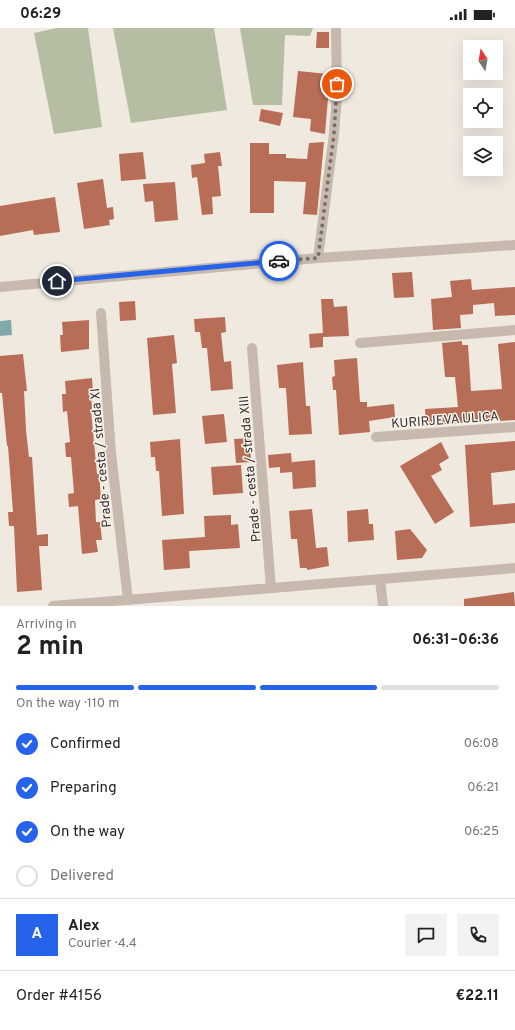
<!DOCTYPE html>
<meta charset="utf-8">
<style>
body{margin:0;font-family:Overpass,sans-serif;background:#f2f2f2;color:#222;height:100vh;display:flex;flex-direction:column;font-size:15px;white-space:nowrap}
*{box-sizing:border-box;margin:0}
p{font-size:13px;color:#767676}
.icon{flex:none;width:22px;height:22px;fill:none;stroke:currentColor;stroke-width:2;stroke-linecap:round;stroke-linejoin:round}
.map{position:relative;height:578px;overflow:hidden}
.sheet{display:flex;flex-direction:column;background:#fff;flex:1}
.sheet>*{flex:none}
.needle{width:26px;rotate:349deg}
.fabs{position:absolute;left:463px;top:12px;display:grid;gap:8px}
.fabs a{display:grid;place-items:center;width:40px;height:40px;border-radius:0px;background:#fff;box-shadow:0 4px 16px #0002;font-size:20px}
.pin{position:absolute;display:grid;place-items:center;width:34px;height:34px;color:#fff;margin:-17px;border:2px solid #fff;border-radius:50%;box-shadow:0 1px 4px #0007}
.courier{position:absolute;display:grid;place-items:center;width:40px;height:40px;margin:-20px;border:3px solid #2563eb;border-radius:50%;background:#fff;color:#222;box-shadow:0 1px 5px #0007}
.headline em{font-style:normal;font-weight:700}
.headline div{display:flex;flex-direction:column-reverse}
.headline{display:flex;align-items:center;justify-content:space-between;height:68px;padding:0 16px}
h1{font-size:26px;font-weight:700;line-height:30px}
.bar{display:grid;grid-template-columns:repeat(4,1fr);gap:6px 4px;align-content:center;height:48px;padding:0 16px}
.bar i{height:5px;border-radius:3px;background:#e0e0e0}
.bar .on{background:#2563eb}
.bar p{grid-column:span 4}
.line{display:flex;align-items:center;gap:10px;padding:0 16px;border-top:1px solid #e0e0e0}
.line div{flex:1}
.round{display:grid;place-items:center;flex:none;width:42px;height:42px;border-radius:0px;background:#f2f2f2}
ol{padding:0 16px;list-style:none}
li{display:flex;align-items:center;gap:12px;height:44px}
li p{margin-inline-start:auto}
li .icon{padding:4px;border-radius:50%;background:#2563eb;color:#fff;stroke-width:4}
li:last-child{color:#767676}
li i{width:22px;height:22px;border:2px solid #e0e0e0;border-radius:50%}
.status{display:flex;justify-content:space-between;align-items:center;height:28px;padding:0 20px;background:#fff;direction:ltr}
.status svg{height:11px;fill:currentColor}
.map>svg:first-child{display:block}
.green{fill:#b5bea2}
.water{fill:#82a9aa}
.building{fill:#b86d57}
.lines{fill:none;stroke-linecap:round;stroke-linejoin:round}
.minor{stroke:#c7b9ad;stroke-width:10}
.done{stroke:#78706a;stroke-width:4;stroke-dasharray:0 7.2}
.route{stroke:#2563eb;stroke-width:5}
.labels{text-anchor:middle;stroke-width:3;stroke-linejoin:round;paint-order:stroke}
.street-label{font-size:13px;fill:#372f2b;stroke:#f8f3ec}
</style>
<div class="status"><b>06:29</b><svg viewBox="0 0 49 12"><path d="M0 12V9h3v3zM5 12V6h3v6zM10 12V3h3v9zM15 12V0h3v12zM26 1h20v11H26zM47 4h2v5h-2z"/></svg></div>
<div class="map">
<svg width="515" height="578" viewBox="0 0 515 578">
<rect width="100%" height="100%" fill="#f0e9e0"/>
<g class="green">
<polygon points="57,0 88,0 102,99 54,106 34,5"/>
<polygon points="113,0 214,0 227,82 131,95"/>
<polygon points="240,0 313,0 310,8 285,7 282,77 253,77"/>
</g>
<polygon class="water" points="11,292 12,307 0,308 0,293"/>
<g class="building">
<polygon points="317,4 329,4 329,20 316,20"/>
<polygon points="298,43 328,46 325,69 328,70 325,106 310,103 311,91 293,89"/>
<polygon points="261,81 283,85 280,98 259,93"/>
<polygon points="324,114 317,187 303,186 306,154 274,153 274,185 250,185 250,115 269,115 269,126 286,126 286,130 307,131 309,115"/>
<polygon points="143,124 146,151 121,153 119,126"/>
<polygon points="220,124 222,138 218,138 221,168 212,169 213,186 202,187 197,149 192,150 191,137 205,135 204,126"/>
<polygon points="103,151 107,180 113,179 114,191 109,192 110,197 84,201 77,155"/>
<polygon points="175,154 178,192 155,194 153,173 145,174 143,156"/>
<polygon points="55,169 60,204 34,207 33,202 0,208 0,178"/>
<polygon points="412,244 414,269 394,270 392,245"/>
<polygon points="471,251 472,262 515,259 515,287 495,288 494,275 473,277 473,286 460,287 461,300 433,302 431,271 452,269 450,253"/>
<polygon points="321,271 333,271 334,279 347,278 349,308 323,309 323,319 310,320 309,306 323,305"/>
<polygon points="135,273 136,292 120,293 119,274"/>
<polygon points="225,289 226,304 221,305 224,334 231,333 233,361 211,363 207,320 202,320 200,304 195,304 194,291"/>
<polygon points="89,292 89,321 61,324 60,307 63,307 62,294"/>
<polygon points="174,307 177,335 172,336 176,385 153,387 147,310"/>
<polygon points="462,313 462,317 468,317 471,363 502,361 498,316 515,314 515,392 500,393 500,391 426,398 425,381 458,379 455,349 445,349 442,315"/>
<polygon points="23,326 27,363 24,363 26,402 29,429 32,429 37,507 48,506 48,518 39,518 42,562 17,564 14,498 9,498 8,484 13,484 8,418 7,418 2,365 0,365 0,328"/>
<polygon points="357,330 360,374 367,374 367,379 394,376 395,389 369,393 370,404 339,407 336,362 333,362 332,349 335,348 334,332"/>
<polygon points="303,334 306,378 310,378 312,406 289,407 286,360 279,360 277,337"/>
<polygon points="92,350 93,365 91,365 92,381 91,382 97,446 99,446 101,471 95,472 96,494 100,494 102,512 96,512 98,524 82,526 78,478 69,479 68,466 74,465 71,429 66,429 65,415 70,414 67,383 63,384 62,366 66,366 65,353"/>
<polygon points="224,386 227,414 205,416 202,388"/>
<polygon points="250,410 251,434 236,435 234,411"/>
<polygon points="180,411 184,486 162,488 159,443 156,443 155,429 151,429 150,414"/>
<polygon points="515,413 515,442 491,445 493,477 515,475 515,495 470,499 465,417"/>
<polygon points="441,414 449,430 439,436 442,442 431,448 454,484 435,496 400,438"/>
<polygon points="291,425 292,437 292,434 315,432 316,459 293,461 292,444 280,445 280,439 269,440 268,427"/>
<polygon points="241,437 243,465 213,467 211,439"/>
<polygon points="312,481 316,520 327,519 329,538 307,542 307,540 300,540 297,511 291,511 289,483"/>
<polygon points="368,481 369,496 373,496 374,512 348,514 347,483"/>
<polygon points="231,487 231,497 238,496 240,520 189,523 190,540 164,542 162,512 205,509 204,488"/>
<polygon points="410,501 427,522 422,530 397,532 395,503"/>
<polygon points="514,564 515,578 464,578 464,571"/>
</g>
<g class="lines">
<g class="minor">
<polyline points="318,230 334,106 337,68 336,0"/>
<polyline points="0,259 318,230 515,217"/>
<polyline points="101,285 111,425 128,572"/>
<polyline points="360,315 515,302"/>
<polyline points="252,320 271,560"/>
<polyline points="376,409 515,399"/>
<polyline points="380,551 383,578"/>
<polyline points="53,578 515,540"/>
</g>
</g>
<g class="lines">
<polyline class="done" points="279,233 318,230 334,106 337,56"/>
<polyline class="route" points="57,253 279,233"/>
</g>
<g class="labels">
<g class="street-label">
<text transform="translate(445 391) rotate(-4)" y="5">KURIRJEVA ULICA</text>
<text transform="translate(100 430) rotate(-95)" y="5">Prade - cesta / strada XI</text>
<text transform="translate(249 441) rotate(-95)" y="5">Prade - cesta / strada XIII</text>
</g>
</g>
</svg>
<div class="fabs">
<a><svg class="needle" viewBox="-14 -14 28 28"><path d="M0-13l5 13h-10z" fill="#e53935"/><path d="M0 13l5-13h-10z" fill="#767676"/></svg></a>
<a><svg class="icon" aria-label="locate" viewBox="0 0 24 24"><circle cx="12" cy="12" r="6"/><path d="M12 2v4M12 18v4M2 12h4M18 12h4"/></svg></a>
<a><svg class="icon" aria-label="layers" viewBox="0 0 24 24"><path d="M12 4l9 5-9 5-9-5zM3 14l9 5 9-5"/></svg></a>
</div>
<div class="pin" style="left:337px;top:56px;background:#ea580c"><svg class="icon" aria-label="bag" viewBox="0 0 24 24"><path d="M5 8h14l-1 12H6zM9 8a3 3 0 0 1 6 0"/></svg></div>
<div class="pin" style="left:57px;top:253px;background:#1f2937"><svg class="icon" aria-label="home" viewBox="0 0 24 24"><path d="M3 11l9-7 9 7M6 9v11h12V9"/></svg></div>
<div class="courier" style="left:279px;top:233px"><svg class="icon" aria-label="car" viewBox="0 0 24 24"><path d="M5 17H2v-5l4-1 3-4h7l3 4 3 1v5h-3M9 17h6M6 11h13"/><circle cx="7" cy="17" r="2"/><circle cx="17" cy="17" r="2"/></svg></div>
</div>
<section class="sheet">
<div class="headline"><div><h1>2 min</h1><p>Arriving in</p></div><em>06:31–06:36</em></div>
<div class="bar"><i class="on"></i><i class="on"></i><i class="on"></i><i></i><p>On the way · 110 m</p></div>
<ol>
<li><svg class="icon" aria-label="check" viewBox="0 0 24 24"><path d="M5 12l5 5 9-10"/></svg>Confirmed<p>06:08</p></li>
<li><svg class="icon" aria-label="check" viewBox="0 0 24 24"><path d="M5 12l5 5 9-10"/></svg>Preparing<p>06:21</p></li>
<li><svg class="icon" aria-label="check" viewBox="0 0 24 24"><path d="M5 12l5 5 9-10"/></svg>On the way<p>06:25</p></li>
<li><i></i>Delivered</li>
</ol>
<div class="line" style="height:72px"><b class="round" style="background:#2563eb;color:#fff">A</b><div><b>Alex</b><p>Courier · 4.4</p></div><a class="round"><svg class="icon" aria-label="chat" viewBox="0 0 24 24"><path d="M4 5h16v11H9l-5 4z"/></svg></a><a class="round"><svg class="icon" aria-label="phone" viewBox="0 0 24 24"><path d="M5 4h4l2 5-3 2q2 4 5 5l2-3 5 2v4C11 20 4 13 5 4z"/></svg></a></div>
<div class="line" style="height:52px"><div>Order #4156</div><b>€22.11</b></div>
</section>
